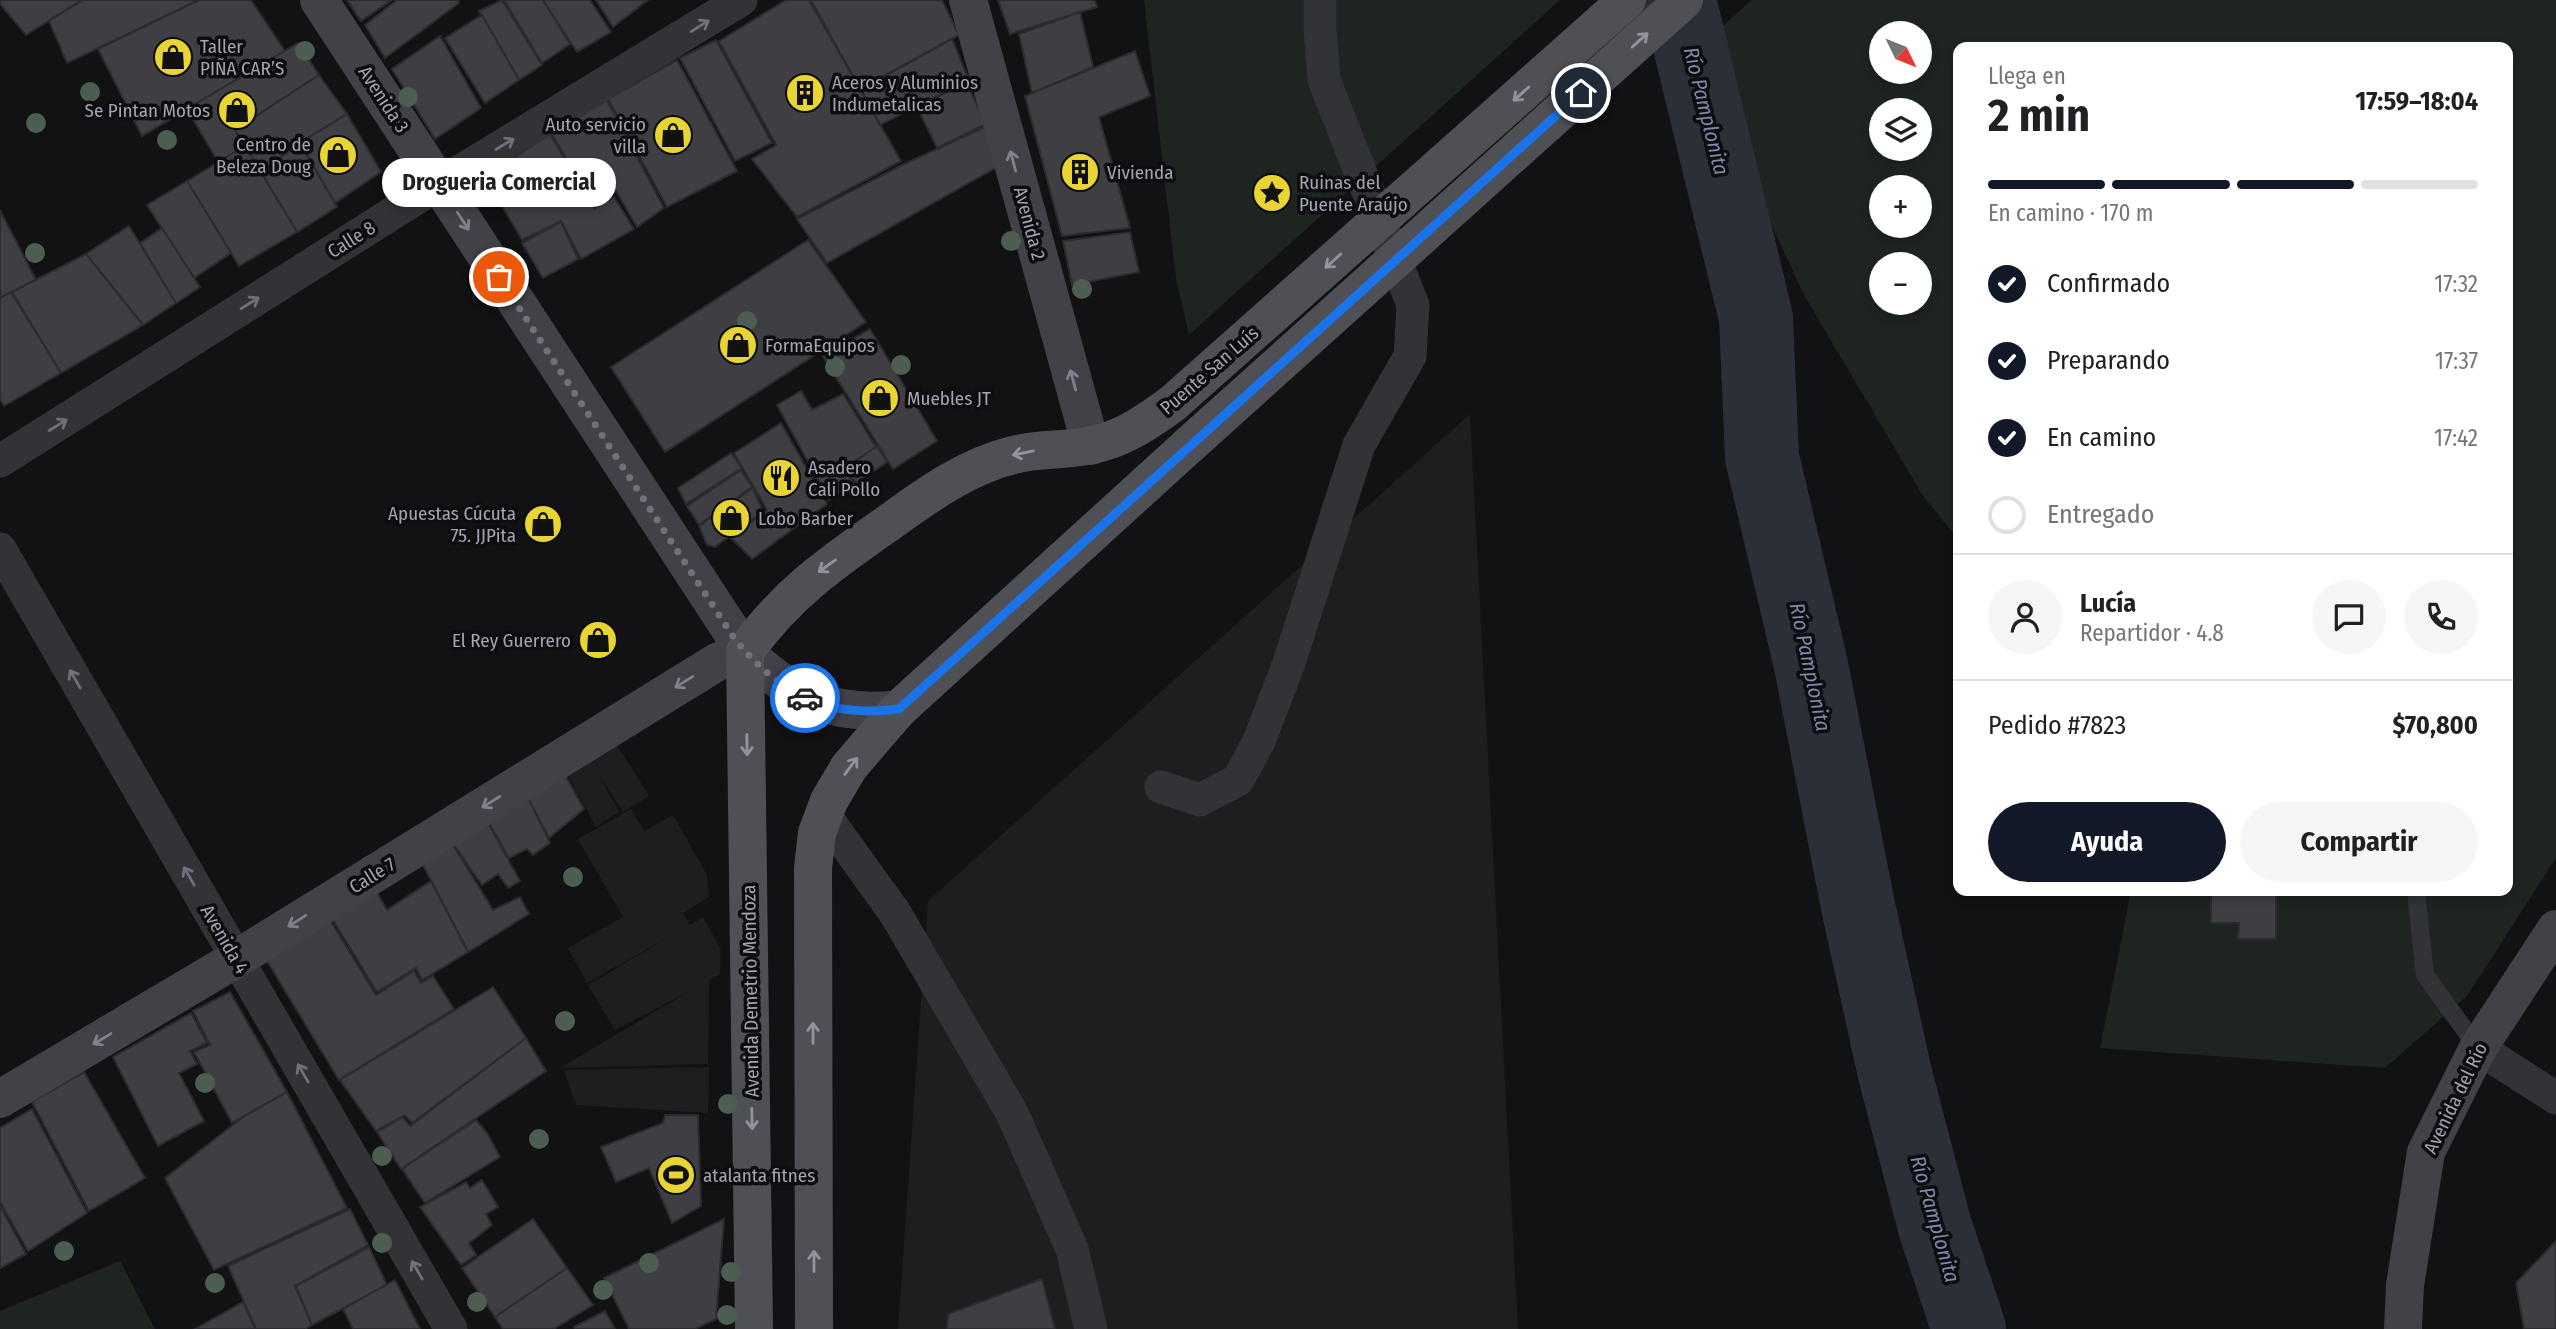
<!DOCTYPE html>
<html lang="es">
<meta charset="utf-8">
<style>
body{margin:0;font-family:"Fira Sans Condensed",sans-serif;background:#f6f6f6;color:#202124;height:100vh;display:flex;flex-direction:column;font-size:26px;white-space:nowrap}
*{box-sizing:border-box;margin:0}
p{font-size:23px;color:#757577}
.icon{flex:none;width:38px;height:38px;fill:none;stroke:currentColor;stroke-width:2;stroke-linecap:round;stroke-linejoin:round}
.map{position:relative;flex:1;overflow:hidden}
.drawer{position:absolute;left:1953px;top:42px;width:560px;height:854px;display:flex;flex-direction:column;background:#fff;border-radius:14px;box-shadow:0 4px 10px #0003}
.drawer>*{flex:none}
.needle{width:46px;rotate:133deg}
.tools{position:absolute;left:1869px;top:21px;display:grid;gap:14px}
.tools a{display:grid;place-items:center;width:63px;height:63px;border-radius:50%;background:#fff;box-shadow:0 4px 10px #0003;font-size:35px}
.pin{position:absolute;display:grid;place-items:center;width:60px;height:60px;color:#fff;margin:-30px;border:4px solid #fff;border-radius:50%;box-shadow:0 2px 7px #0007}
.courier{position:absolute;display:grid;place-items:center;width:70px;height:70px;margin:-35px;border:5px solid #1a73e8;border-radius:50%;background:#fff;color:#222;box-shadow:0 2px 9px #0007}
.bubble{position:absolute;height:49px;border-radius:24px;background:#fff;box-shadow:0 4px 10px #0003;font-size:23px;font-weight:700;line-height:49px;text-align:center}
.overview em{font-style:normal;font-weight:700}
.overview div{display:flex;flex-direction:column-reverse}
.overview{display:flex;align-items:center;justify-content:space-between;height:119px;padding:0 35px}
h1{font-size:46px;font-weight:700;line-height:52px}
.bar{display:grid;grid-template-columns:repeat(4,1fr);gap:10px 7px;align-content:center;height:84px;padding:0 35px}
.bar i{height:9px;border-radius:5px;background:#e0e0e0}
.bar .on{background:#111827}
.bar p{grid-column:span 4}
.line{display:flex;align-items:center;gap:18px;padding:0 35px;border-top:2px solid #e0e0e0}
.line div{flex:1}
.round{display:grid;place-items:center;flex:none;width:74px;height:74px;border-radius:37px;background:#f6f6f6}
ol{padding:0 35px;list-style:none}
li{display:flex;align-items:center;gap:21px;height:77px}
li p{margin-inline-start:auto}
li .icon{padding:7px;border-radius:50%;background:#111827;color:#fff;stroke-width:4}
li:last-child{color:#757577}
li i{width:38px;height:38px;border:4px solid #e0e0e0;border-radius:50%}
.primary-button{display:flex;gap:14px;margin-top:auto;padding:14px 35px}
.primary-button a{flex:1;height:80px;border-radius:42px;background:#111827;color:#fff;font-size:28px;font-weight:700;line-height:80px;text-align:center}
.primary-button a+a{background:#f6f6f6;color:#202124}
.map>svg:first-child{display:block}
.built{fill:#1e1d20}
.green{fill:#1e2520;fill-rule:evenodd}
.lines{fill:none;stroke-linecap:round;stroke-linejoin:round}
.river{stroke:#2a2f38;stroke-width:74}
.building{fill:#3e3e43;stroke:#2c2b2f;stroke-width:2}
.lane{stroke:#333237;stroke-width:18}
.street{stroke:#333237;stroke-width:33}
.secondary{stroke:#414147;stroke-width:38}
.primary{stroke:#4f4f56;stroke-width:38}
.primary-bridge{stroke:#4f4f56;stroke-width:38}
.tree{fill:#4c5e52}
.oneway{stroke:#71717b}
.oneway2{stroke:#9293a0}
.oneway3{stroke:#81818d}
.done{stroke:#70717b;stroke-width:7;stroke-dasharray:0 12.6}
.route{stroke:#1a73e8;stroke-width:9}
.labels{text-anchor:middle;stroke-width:7;stroke-linejoin:round;paint-order:stroke}
.poi-label{font-size:19px;fill:#a3a4b3;stroke:#0d0c0e;text-anchor:start}
.street-label{font-size:19px;fill:#a3a4b3;stroke:#0d0c0e}
.water-label{font-size:21px;font-style:italic;fill:#7b8aad;stroke:#0d0c0e}
</style>
<div class="map">
<svg width="2556" height="1329" viewBox="0 0 2556 1329">
<rect width="100%" height="100%" fill="#121113"/>
<g class="built">
<polygon points="1470,414 1518,1329 898,1329 928,901"/>
<polygon points="612,737 649,796 623,812 598,773 619,812 596,827 564,769"/>
<polygon points="631,809 644,831 673,815 707,875 709,897 683,913 690,925 703,917 721,950 720,974 709,980 708,1064 560,1068 688,992 615,1030 588,985 667,938 587,983 568,948 623,917 578,839"/>
<polygon points="709,1067 708,1113 576,1105 564,1070"/>
</g>
<g class="green">
<polygon points="1144,0 1560,0 1189,335 1176,279"/>
<path d="M1752,0H2556V858L2467,996L2385,1068L2100,1048L2131,891H2508V47H1958V539L1923,496L1804,295L1744,166L1708,39ZM1881,33H1920V72H1881ZM1881,110H1920V149H1881ZM1881,187H1920V226H1881ZM1881,264H1920V303H1881Z"/>
<polygon points="120,1261 155,1329 0,1329 0,1311"/>
</g>
<g class="lines">
<polyline class="river" points="1679,0 1756,318 1762,457 1811,665 1858,906 1895,1074 1935,1227 1969,1329"/>
</g>
<g class="building">
<polygon points="0,0 82,0 26,35 0,4"/>
<polygon points="83,0 199,0 67,63 49,21"/>
<polygon points="199,0 251,0 285,51 142,136 98,49"/>
<polygon points="347,0 392,0 361,21"/>
<polygon points="397,0 458,0 459,3 385,58 365,25"/>
<polygon points="502,0 542,65 519,80 479,11"/>
<polygon points="504,0 543,0 570,44 542,63"/>
<polygon points="543,0 590,0 611,32 577,52"/>
<polygon points="596,0 648,0 613,27"/>
<polygon points="786,0 809,0 901,161 797,217 752,159 776,145 719,41"/>
<polygon points="811,0 942,0 959,35 860,89"/>
<polygon points="998,0 1095,0 1097,7 1010,34"/>
<polygon points="1080,12 1093,67 1032,93 1019,34"/>
<polygon points="482,15 519,80 485,103 445,38"/>
<polygon points="440,36 481,108 435,139 392,69"/>
<polygon points="952,39 969,80 880,125 861,89"/>
<polygon points="716,40 772,143 735,161 680,58"/>
<polygon points="298,43 319,75 235,130 245,146 218,162 187,109"/>
<polygon points="1135,51 1150,96 1099,117 1130,228 1062,236 1025,96"/>
<polygon points="677,60 737,171 667,207 608,99"/>
<polygon points="319,75 347,114 300,143 261,172 235,130"/>
<polygon points="966,82 986,124 937,148 917,107"/>
<polygon points="607,100 664,208 637,227 616,191 594,206 551,133"/>
<polygon points="347,114 381,172 335,203 300,143"/>
<polygon points="985,127 997,167 827,263 797,219 902,165"/>
<polygon points="550,134 594,209 614,197 634,229 581,259 561,221 522,240 485,177"/>
<polygon points="300,143 337,207 297,232 261,172"/>
<polygon points="245,146 297,232 239,266 187,181"/>
<polygon points="187,181 231,253 194,278 147,205"/>
<polygon points="0,210 36,280 0,298"/>
<polygon points="561,222 578,259 543,278 522,243"/>
<polygon points="129,226 176,303 143,325 86,254"/>
<polygon points="162,228 200,287 176,303 140,243"/>
<polygon points="1130,232 1139,272 1072,285 1063,241"/>
<polygon points="808,240 866,322 665,452 611,367"/>
<polygon points="86,254 143,325 61,373 12,292"/>
<polygon points="11,292 61,373 4,406 0,399 0,298"/>
<polygon points="870,329 937,441 893,469 823,356"/>
<polygon points="801,391 812,410 843,394 876,447 845,468 854,485 829,500 777,405"/>
<polygon points="781,423 827,504 752,559 731,538 767,510 734,453"/>
<polygon points="877,446 887,462 856,483 846,468"/>
<polygon points="731,453 742,468 686,504 678,488"/>
<polygon points="741,470 752,487 699,525 687,506"/>
<polygon points="753,488 763,511 715,547 707,545 699,526"/>
<polygon points="564,773 584,809 549,838 526,794"/>
<polygon points="526,794 550,843 533,855 527,849 509,858 489,823"/>
<polygon points="488,823 520,881 508,888 498,874 482,885 454,845"/>
<polygon points="453,845 493,910 520,897 529,914 468,952 422,863"/>
<polygon points="431,881 468,952 422,980 416,968 377,992 330,915 375,889 387,910"/>
<polygon points="2211,891 2276,891 2276,939 2238,939 2239,923 2211,923"/>
<polygon points="328,917 376,995 414,971 421,983 433,976 454,1009 339,1080 264,956"/>
<polygon points="493,987 526,1038 412,1123 405,1115 376,1131 340,1080"/>
<polygon points="230,992 287,1092 232,1123 194,1052 210,1045 193,1011"/>
<polygon points="191,1013 207,1043 190,1051 197,1064 179,1073 204,1121 158,1146 113,1057"/>
<polygon points="526,1038 546,1071 401,1169 377,1132 403,1117 410,1126"/>
<polygon points="84,1072 145,1178 89,1211 32,1102"/>
<polygon points="287,1092 347,1208 214,1270 165,1178 243,1117"/>
<polygon points="32,1109 87,1213 28,1251 0,1202 0,1128"/>
<polygon points="665,1115 698,1115 701,1206 672,1223 649,1168 616,1182 601,1147 663,1123"/>
<polygon points="476,1120 487,1133 500,1157 425,1203 402,1169"/>
<polygon points="482,1180 498,1207 486,1214 492,1225 469,1243 476,1255 461,1265 420,1207 466,1182 470,1188"/>
<polygon points="0,1206 26,1254 0,1268"/>
<polygon points="350,1209 368,1245 295,1286 312,1325 305,1329 256,1329 228,1266"/>
<polygon points="533,1219 567,1268 495,1317 462,1268"/>
<polygon points="724,1219 716,1319 695,1329 629,1329 604,1278"/>
<polygon points="2556,1241 2556,1329 2524,1329 2516,1283"/>
<polygon points="369,1247 387,1285 312,1325 296,1286"/>
<polygon points="567,1268 593,1305 554,1329 503,1329 495,1317"/>
<polygon points="1042,1279 1055,1329 947,1329 948,1314"/>
<polygon points="395,1280 420,1329 353,1329 343,1309"/>
<polygon points="243,1302 255,1329 195,1329"/>
<polygon points="605,1311 615,1329 575,1329 574,1327"/>
</g>
<g class="lines">
<polyline class="lane" points="2416,891 2425,975 2478,1048"/>
<g class="street">
<polyline points="0,461 439,184 741,0"/>
<polyline points="0,549 451,1329"/>
<polyline points="1161,787 1200,800 1238,780 1259,741 1289,663 1359,445 1410,356 1413,305 1324,80 1320,28 1320,0"/>
<polyline points="823,813 895,913 1012,1113 1072,1249 1091,1329"/>
<polyline points="2478,1048 2556,1098"/>
</g>
<g class="secondary">
<path d="M319,0L745,652C793,697 831,717 899,709"/>
<polyline points="968,0 1091,446"/>
<polyline points="0,1099 236,959 717,662 745,652"/>
<polyline points="2403,1329 2405,1285 2426,1152 2478,1048 2556,929"/>
</g>
<g class="primary">
<path d="M754,1329L745,652C785,595 830,564 887,524C926,496 965,467 1013,455C1039,448 1066,451 1092,445C1123,439 1147,422 1172,404"/>
<polyline points="814,1329 813,868 817,833 829,801 849,767 879,732 899,709 1188,446"/>
</g>
<g class="primary-bridge">
<polyline points="1172,404 1627,0"/>
<polyline points="1188,446 1684,0"/>
</g>
</g>
<g class="tree">
<circle cx="305" cy="51" r="10"/>
<circle cx="90" cy="92" r="10"/>
<circle cx="408" cy="97" r="10"/>
<circle cx="36" cy="123" r="10"/>
<circle cx="167" cy="140" r="10"/>
<circle cx="1011" cy="241" r="10"/>
<circle cx="35" cy="253" r="10"/>
<circle cx="1082" cy="289" r="10"/>
<circle cx="747" cy="321" r="10"/>
<circle cx="901" cy="365" r="10"/>
<circle cx="835" cy="367" r="10"/>
<circle cx="573" cy="877" r="10"/>
<circle cx="565" cy="1021" r="10"/>
<circle cx="205" cy="1083" r="10"/>
<circle cx="728" cy="1104" r="10"/>
<circle cx="539" cy="1139" r="10"/>
<circle cx="382" cy="1156" r="10"/>
<circle cx="382" cy="1243" r="10"/>
<circle cx="64" cy="1251" r="10"/>
<circle cx="649" cy="1263" r="10"/>
<circle cx="731" cy="1272" r="10"/>
<circle cx="215" cy="1283" r="10"/>
<circle cx="603" cy="1290" r="10"/>
<circle cx="477" cy="1302" r="10"/>
<circle cx="727" cy="1315" r="10"/>
</g>
<defs><path id="oneway-shaft" d="M-6 0H5M1.5-3L5.5 0L1.5 3" fill="none" stroke-width="1.6" stroke-linecap="round" stroke-linejoin="round" transform="scale(1.75)"/></defs>
<g class="oneway">
<use href="#oneway-shaft" transform="translate(700 26) rotate(-32)"/>
<use href="#oneway-shaft" transform="translate(505 144) rotate(-31)"/>
<use href="#oneway-shaft" transform="translate(250 303) rotate(-32)"/>
<use href="#oneway-shaft" transform="translate(58 425) rotate(-32)"/>
<use href="#oneway-shaft" transform="translate(75 679) rotate(-120)"/>
<use href="#oneway-shaft" transform="translate(189 876) rotate(-120)"/>
<use href="#oneway-shaft" transform="translate(303 1073) rotate(-120)"/>
<use href="#oneway-shaft" transform="translate(417 1270) rotate(-120)"/>
</g>
<g class="oneway2">
<use href="#oneway-shaft" transform="translate(1640 40) rotate(-42)"/>
<use href="#oneway-shaft" transform="translate(1521 94) rotate(138)"/>
<use href="#oneway-shaft" transform="translate(1333 261) rotate(138)"/>
<use href="#oneway-shaft" transform="translate(1023 453) rotate(168)"/>
<use href="#oneway-shaft" transform="translate(827 566) rotate(145)"/>
<use href="#oneway-shaft" transform="translate(747 745) rotate(89)"/>
<use href="#oneway-shaft" transform="translate(851 766) rotate(-53)"/>
<use href="#oneway-shaft" transform="translate(813 1033) rotate(-90)"/>
<use href="#oneway-shaft" transform="translate(752 1119) rotate(89)"/>
<use href="#oneway-shaft" transform="translate(814 1261) rotate(-90)"/>
</g>
<g class="oneway3">
<use href="#oneway-shaft" transform="translate(1013 161) rotate(-105)"/>
<use href="#oneway-shaft" transform="translate(463 221) rotate(57)"/>
<use href="#oneway-shaft" transform="translate(1073 380) rotate(-105)"/>
<use href="#oneway-shaft" transform="translate(684 682) rotate(148)"/>
<use href="#oneway-shaft" transform="translate(491 802) rotate(148)"/>
<use href="#oneway-shaft" transform="translate(297 921) rotate(148)"/>
<use href="#oneway-shaft" transform="translate(102 1039) rotate(149)"/>
</g>
<g class="lines">
<path class="done" d="M499,277L734,638C753,662 777,684 805,698"/>
<path class="route" d="M805,698C836,712 867,713 899,709L1581,93"/>
</g>
<defs>
<symbol id="shop-disc" viewBox="-11 -11 22 22"><circle r="9.5" fill="#e8d534" stroke="#0d0c0e"/><path d="M-5-2.5h2.3a2.7 3.5 0 0 1 5.4 0H5L5.5 6h-11ZM-1.5-2.5h3a1.5 2.3 0 0 0-3 0Z" fill="#111"/></symbol>
<symbol id="building-disc" viewBox="-11 -11 22 22"><circle r="9.5" fill="#e8d534" stroke="#0d0c0e"/><path d="M-4-6H4V6H1V3H-1V6H-4ZM-2.5-4.3h1.7v1.8h-1.7ZM.8-4.3h1.7v1.8H.8ZM-2.5-1h1.7V.8h-1.7ZM.8-1h1.7V.8H.8Z" fill="#111"/></symbol>
<symbol id="sight-disc" viewBox="-11 -11 22 22"><circle r="9.5" fill="#e8d534" stroke="#0d0c0e"/><path d="M0-6L1.8-2.2L6-1.7L2.9 1.2L3.7 5.4L0 3.3L-3.7 5.4L-2.9 1.2L-6-1.7L-1.8-2.2Z" fill="#111"/></symbol>
<symbol id="restaurant-disc" viewBox="-11 -11 22 22"><circle r="9.5" fill="#e8d534" stroke="#0d0c0e"/><path d="M-5-6h1v4h1v-4h1v4h1v-4h1v5L-1.5 .5V6h-2V.5L-5-1ZM5-6V6H3V1.5H1.5Q1.5-4 5-6Z" fill="#111"/></symbol>
<symbol id="stadium-disc" viewBox="-11 -11 22 22"><circle r="9.5" fill="#e8d534" stroke="#0d0c0e"/><path d="M0-5a6.5 5 0 1 0 0 10a6.5 5 0 1 0 0-10ZM-3.5-1.8h7v3.6h-7Z" fill="#111"/></symbol>
</defs>
<g fill-rule="evenodd">
<use href="#shop-disc" x="151" y="35" width="44" height="44"/>
<use href="#building-disc" x="783" y="71" width="44" height="44"/>
<use href="#shop-disc" x="215" y="88" width="44" height="44"/>
<use href="#shop-disc" x="651" y="113" width="44" height="44"/>
<use href="#shop-disc" x="316" y="133" width="44" height="44"/>
<use href="#building-disc" x="1058" y="150" width="44" height="44"/>
<use href="#sight-disc" x="1250" y="171" width="44" height="44"/>
<use href="#shop-disc" x="716" y="323" width="44" height="44"/>
<use href="#shop-disc" x="858" y="376" width="44" height="44"/>
<use href="#restaurant-disc" x="759" y="456" width="44" height="44"/>
<use href="#shop-disc" x="709" y="496" width="44" height="44"/>
<use href="#shop-disc" x="521" y="502" width="44" height="44"/>
<use href="#shop-disc" x="576" y="618" width="44" height="44"/>
<use href="#stadium-disc" x="654" y="1153" width="44" height="44"/>
</g>
<g class="labels">
<g class="poi-label">
<text x="200" y="53">Taller<tspan x="200" dy="22">PIÑA CAR’S</tspan></text>
<text x="832" y="89">Aceros y Aluminios<tspan x="832" dy="22">Indumetalicas</tspan></text>
<text x="210" y="117" text-anchor="end">Se Pintan Motos</text>
<text x="646" y="131" text-anchor="end">Auto servicio<tspan x="646" dy="22">villa</tspan></text>
<text x="311" y="151" text-anchor="end">Centro de<tspan x="311" dy="22">Beleza Doug</tspan></text>
<text x="1107" y="179">Vivienda</text>
<text x="1299" y="189">Ruinas del<tspan x="1299" dy="22">Puente Araújo</tspan></text>
<text x="765" y="352">FormaEquipos</text>
<text x="907" y="405">Muebles JT</text>
<text x="808" y="474">Asadero<tspan x="808" dy="22">Cali Pollo</tspan></text>
<text x="516" y="520" text-anchor="end">Apuestas Cúcuta<tspan x="516" dy="22">75. JJPita</tspan></text>
<text x="758" y="525">Lobo Barber</text>
<text x="571" y="647" text-anchor="end">El Rey Guerrero</text>
<text x="703" y="1182">atalanta fitnes</text>
</g>
<g class="street-label">
<text transform="translate(384 99) rotate(57)" y="7">Avenida 3</text>
<text transform="translate(1030 223) rotate(75)" y="7">Avenida 2</text>
<text transform="translate(351 239) rotate(-32)" y="7">Calle 8</text>
<text transform="translate(1209 370) rotate(-41)" y="7">Puente San Luís</text>
<text transform="translate(372 875) rotate(-32)" y="7">Calle 7</text>
<text transform="translate(225 939) rotate(60)" y="7">Avenida 4</text>
<text transform="translate(750 991) rotate(-91)" y="7">Avenida Demetrio Mendoza</text>
<text transform="translate(2455 1098) rotate(-64)" y="7">Avenida del Río</text>
</g>
<g class="water-label">
<text transform="translate(1706 111) rotate(76)" y="7">Río Pamplonita</text>
<text transform="translate(1810 667) rotate(78)" y="7">Río Pamplonita</text>
<text transform="translate(1935 1219) rotate(74)" y="7">Río Pamplonita</text>
</g>
</g>
</svg>
<div class="tools">
<a><svg class="needle" viewBox="-14 -14 28 28"><path d="M0-13l5 13h-10z" fill="#e53935"/><path d="M0 13l5-13h-10z" fill="#757577"/></svg></a>
<a><svg class="icon" aria-label="layers" viewBox="0 0 24 24"><path d="M12 4l9 5-9 5-9-5zM3 14l9 5 9-5"/></svg></a>
<a>+</a>
<a>−</a>
</div>
<div class="pin" style="left:499px;top:277px;background:#ea580c"><svg class="icon" aria-label="bag" viewBox="0 0 24 24"><path d="M5 8h14l-1 12H6zM9 8a3 3 0 0 1 6 0"/></svg></div>
<div class="pin" style="left:1581px;top:93px;background:#1f2937"><svg class="icon" aria-label="home" viewBox="0 0 24 24"><path d="M3 11l9-7 9 7M6 9v11h12V9"/></svg></div>
<div class="courier" style="left:805px;top:698px"><svg class="icon" aria-label="car" viewBox="0 0 24 24"><path d="M5 17H2v-5l4-1 3-4h7l3 4 3 1v5h-3M9 17h6M6 11h13"/><circle cx="7" cy="17" r="2"/><circle cx="17" cy="17" r="2"/></svg></div>
<div class="bubble" style="left:382px;top:158px;width:234px">Drogueria Comercial</div>
<section class="drawer">
<div class="overview"><div><h1>2 min</h1><p>Llega en</p></div><em>17:59–18:04</em></div>
<div class="bar"><i class="on"></i><i class="on"></i><i class="on"></i><i></i><p>En camino · 170 m</p></div>
<ol>
<li><svg class="icon" aria-label="check" viewBox="0 0 24 24"><path d="M5 12l5 5 9-10"/></svg>Confirmado<p>17:32</p></li>
<li><svg class="icon" aria-label="check" viewBox="0 0 24 24"><path d="M5 12l5 5 9-10"/></svg>Preparando<p>17:37</p></li>
<li><svg class="icon" aria-label="check" viewBox="0 0 24 24"><path d="M5 12l5 5 9-10"/></svg>En camino<p>17:42</p></li>
<li><i></i>Entregado</li>
</ol>
<div class="line" style="height:126px"><a class="round"><svg class="icon" aria-label="person" viewBox="0 0 24 24"><circle cx="12" cy="8" r="4"/><path d="M4 21q1-7 8-7t8 7"/></svg></a><div><b>Lucía</b><p>Repartidor · 4.8</p></div><a class="round"><svg class="icon" aria-label="chat" viewBox="0 0 24 24"><path d="M4 5h16v11H9l-5 4z"/></svg></a><a class="round"><svg class="icon" aria-label="phone" viewBox="0 0 24 24"><path d="M5 4h4l2 5-3 2q2 4 5 5l2-3 5 2v4C11 20 4 13 5 4z"/></svg></a></div>
<div class="line" style="height:91px"><div>Pedido #7823</div><b>$70,800</b></div>
<div class="primary-button"><a>Ayuda</a><a>Compartir</a></div>
</section>
</div>
